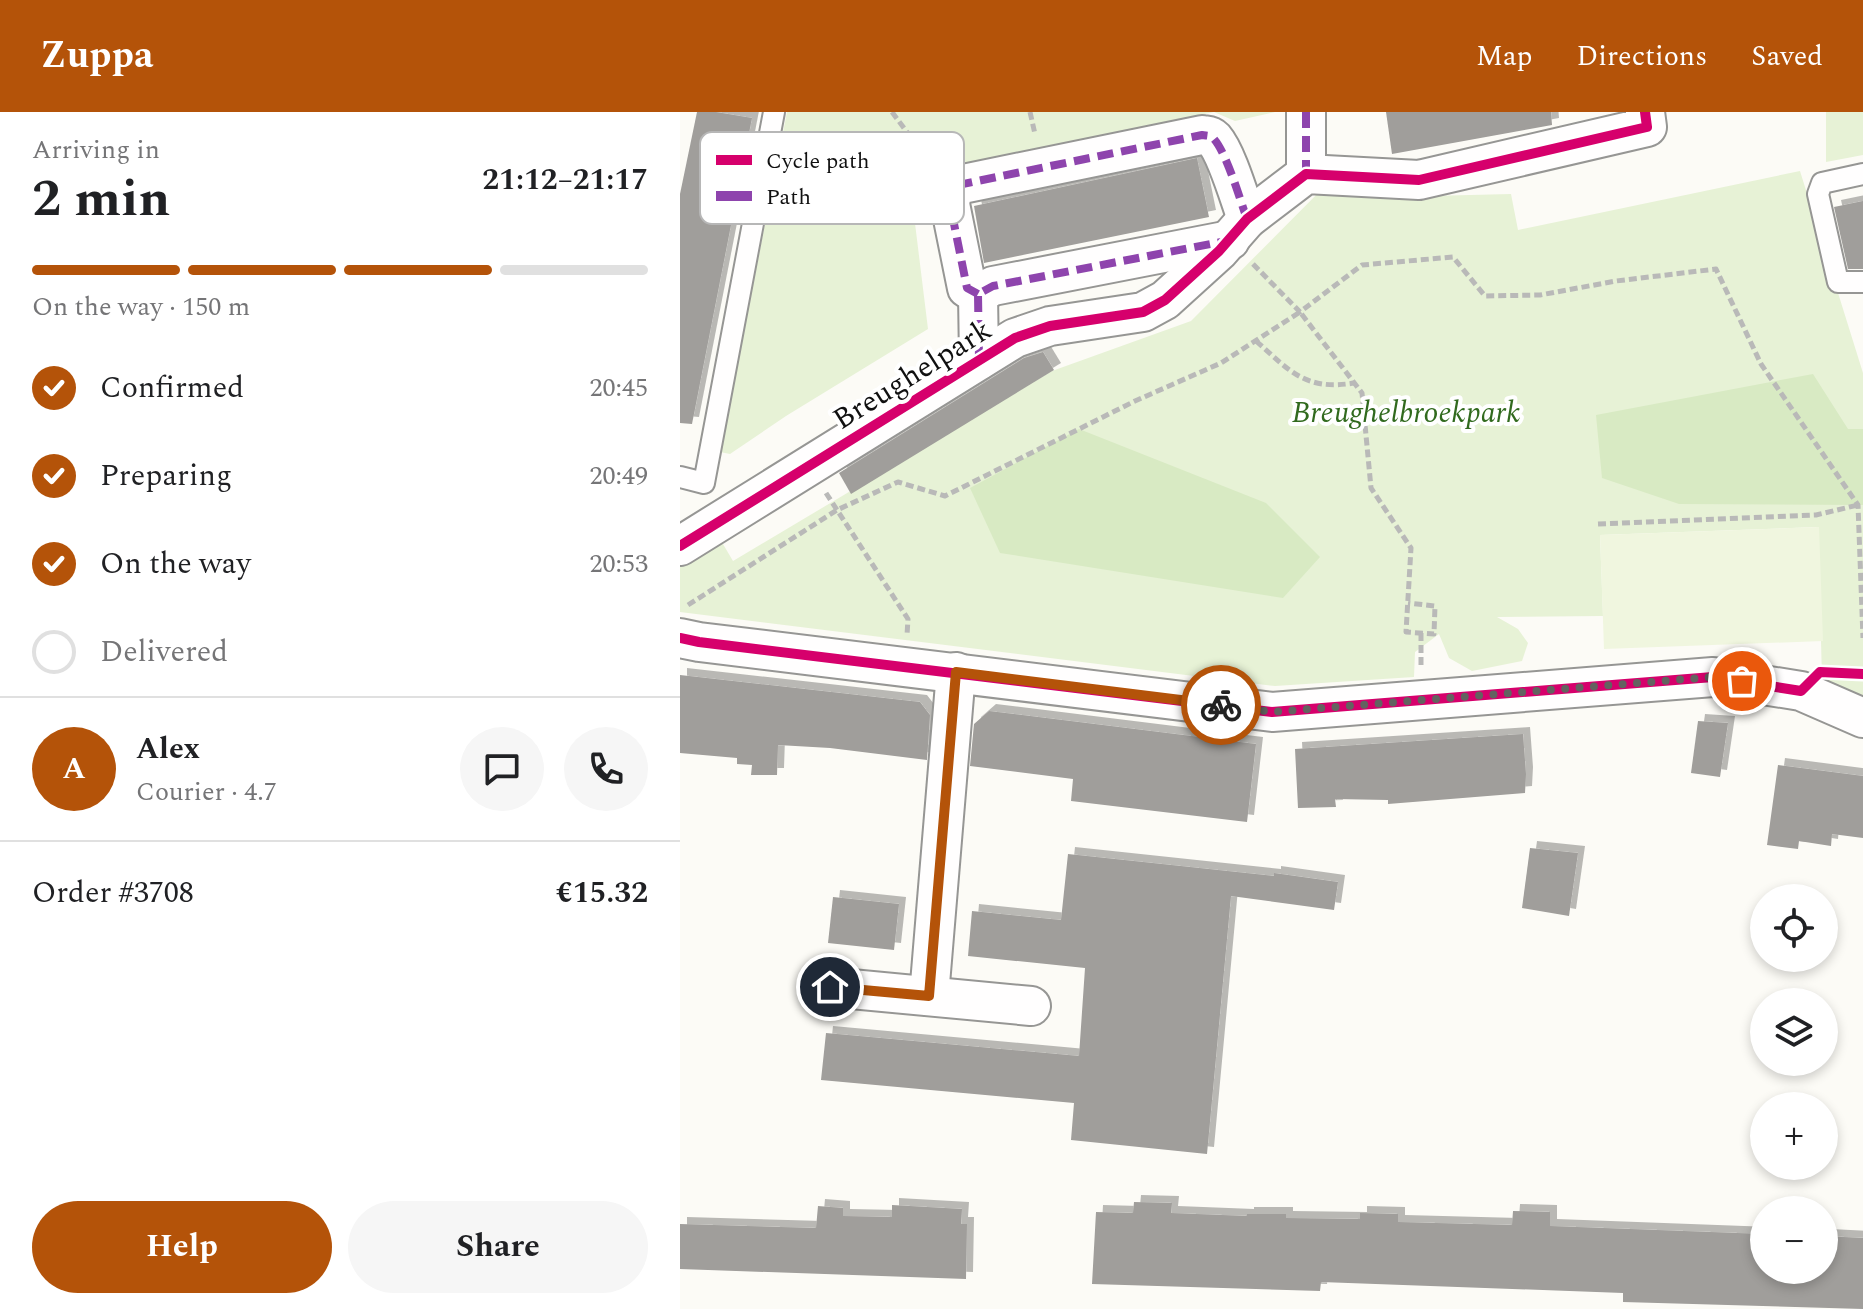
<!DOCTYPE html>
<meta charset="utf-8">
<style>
body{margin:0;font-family:Spectral,serif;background:#f6f6f6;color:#202124;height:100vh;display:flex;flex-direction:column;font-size:30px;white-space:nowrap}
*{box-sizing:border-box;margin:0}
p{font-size:26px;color:#757577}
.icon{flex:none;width:44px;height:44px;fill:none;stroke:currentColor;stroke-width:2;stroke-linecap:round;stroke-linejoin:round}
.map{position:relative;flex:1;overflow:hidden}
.sheet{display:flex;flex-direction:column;background:#fff;width:680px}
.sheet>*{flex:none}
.fabs{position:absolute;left:1070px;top:772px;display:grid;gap:16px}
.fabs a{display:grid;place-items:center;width:88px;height:88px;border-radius:50%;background:#fff;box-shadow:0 4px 12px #0003;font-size:40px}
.pin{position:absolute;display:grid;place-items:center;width:68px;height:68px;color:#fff;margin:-34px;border:4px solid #fff;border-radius:50%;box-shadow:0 2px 8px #0007}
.courier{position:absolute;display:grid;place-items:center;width:80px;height:80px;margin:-40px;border:6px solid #b45309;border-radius:50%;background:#fff;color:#222;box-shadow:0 2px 10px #0007}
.head em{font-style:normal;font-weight:700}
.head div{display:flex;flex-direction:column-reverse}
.head{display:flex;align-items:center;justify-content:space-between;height:136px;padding:0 32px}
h1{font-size:52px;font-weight:700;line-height:60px}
.bar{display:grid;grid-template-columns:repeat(4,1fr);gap:12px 8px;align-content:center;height:96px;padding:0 32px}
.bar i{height:10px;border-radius:6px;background:#e0e0e0}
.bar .active{background:#b45309}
.bar p{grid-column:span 4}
.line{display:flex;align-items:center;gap:20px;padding:0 32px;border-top:2px solid #e0e0e0}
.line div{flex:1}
.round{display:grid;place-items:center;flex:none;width:84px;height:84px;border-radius:42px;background:#f6f6f6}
ol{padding:0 32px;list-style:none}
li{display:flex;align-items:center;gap:24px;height:88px}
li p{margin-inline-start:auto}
li .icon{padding:8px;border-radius:50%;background:#b45309;color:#fff;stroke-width:4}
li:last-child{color:#757577}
li i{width:44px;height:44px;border:4px solid #e0e0e0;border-radius:50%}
.primary-button{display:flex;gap:16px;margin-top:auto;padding:16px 32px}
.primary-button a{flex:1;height:92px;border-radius:48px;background:#b45309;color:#fff;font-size:32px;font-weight:700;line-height:92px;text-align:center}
.primary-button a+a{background:#f6f6f6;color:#202124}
header{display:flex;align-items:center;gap:48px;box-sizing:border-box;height:112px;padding:0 40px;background:#b45309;color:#fff}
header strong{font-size:38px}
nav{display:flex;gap:44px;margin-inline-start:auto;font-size:28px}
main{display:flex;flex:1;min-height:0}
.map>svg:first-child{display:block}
.green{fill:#e7f2d6}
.forest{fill:#d8eac3}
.pitch{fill:#f0f6df}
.building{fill:#a09e9b;filter:url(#shadow)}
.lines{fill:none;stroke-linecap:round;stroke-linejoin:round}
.service-casing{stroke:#969694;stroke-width:24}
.minor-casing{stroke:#969694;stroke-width:42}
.path{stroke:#b9b9b8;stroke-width:5;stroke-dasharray:8 4;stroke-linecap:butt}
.service{stroke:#fffefe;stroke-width:20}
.minor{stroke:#fffefe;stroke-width:38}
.quiet{stroke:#8e44ad;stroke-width:8;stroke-dasharray:16 8;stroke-linecap:butt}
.cycleway-casing{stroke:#fff;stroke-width:15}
.cycleway{stroke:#d6006c;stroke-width:10}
.done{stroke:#636260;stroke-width:8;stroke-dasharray:0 14.4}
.route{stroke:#b45309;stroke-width:10}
.labels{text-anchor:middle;stroke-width:8;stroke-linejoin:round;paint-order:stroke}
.street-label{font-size:30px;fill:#101010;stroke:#fff}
.park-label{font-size:30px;font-style:italic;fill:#316a1e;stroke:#fff}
.key{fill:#fff;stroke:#b7b7b7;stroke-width:2}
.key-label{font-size:22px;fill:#101010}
</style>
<header>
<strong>Zuppa</strong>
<nav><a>Map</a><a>Directions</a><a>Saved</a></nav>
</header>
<main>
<section class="sheet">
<div class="head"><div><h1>2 min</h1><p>Arriving in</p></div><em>21:12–21:17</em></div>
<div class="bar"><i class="active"></i><i class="active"></i><i class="active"></i><i></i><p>On the way · 150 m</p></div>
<ol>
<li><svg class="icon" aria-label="check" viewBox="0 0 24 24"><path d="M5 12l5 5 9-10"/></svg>Confirmed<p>20:45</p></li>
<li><svg class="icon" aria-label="check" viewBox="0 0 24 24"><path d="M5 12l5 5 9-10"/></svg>Preparing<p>20:49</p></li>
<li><svg class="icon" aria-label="check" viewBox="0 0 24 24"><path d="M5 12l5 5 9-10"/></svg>On the way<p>20:53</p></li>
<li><i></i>Delivered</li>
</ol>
<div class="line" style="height:144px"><b class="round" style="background:#b45309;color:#fff">A</b><div><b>Alex</b><p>Courier · 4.7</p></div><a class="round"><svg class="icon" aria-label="chat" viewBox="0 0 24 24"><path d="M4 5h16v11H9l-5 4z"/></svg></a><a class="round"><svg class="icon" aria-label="phone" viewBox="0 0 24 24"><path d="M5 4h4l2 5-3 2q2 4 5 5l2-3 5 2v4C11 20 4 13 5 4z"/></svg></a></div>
<div class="line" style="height:104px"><div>Order #3708</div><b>€15.32</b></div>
<div class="primary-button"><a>Help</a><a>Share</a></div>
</section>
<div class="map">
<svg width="1183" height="1197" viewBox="0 0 1183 1197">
<defs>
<filter id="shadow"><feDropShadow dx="7" dy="-7" stdDeviation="0" flood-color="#0004"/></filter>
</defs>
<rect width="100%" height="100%" fill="#fcfbf6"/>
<g class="green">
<polygon points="107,0 595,0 555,9 534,0 250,59 256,91 233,95 248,217 106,304 50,342 40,340"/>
<polygon points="1146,0 1183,0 1183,43 1146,50"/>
<polygon points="1120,59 1183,261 1183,587 1142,567 1138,415 920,423 923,504 817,505 838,517 848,531 842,549 792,559 769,546 759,522 735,540 734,565 595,574 0,500 0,450 40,427 53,449 372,259 511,209 649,70 708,85 831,82 838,118"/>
</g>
<g class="forest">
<polygon points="1133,262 1168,317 1183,317 1183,393 999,392 922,366 916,303"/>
<polygon points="399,317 586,391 640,445 603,486 320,441 290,376"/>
</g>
<polygon class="pitch" points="1139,415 1143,529 924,537 920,423"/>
<g class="building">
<polygon points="17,0 36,0 72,6 12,312 0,311 0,82"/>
<polygon points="706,0 871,0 872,13 712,42"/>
<polygon points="517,46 529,105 304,151 294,94"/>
<polygon points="1183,89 1183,157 1168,157 1154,95"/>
<polygon points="363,240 374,258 171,382 159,361 344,246"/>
<polygon points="0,563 240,590 250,603 247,648 150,636 98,633 97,663 71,663 72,653 57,652 57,646 0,641"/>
<polygon points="309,599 576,632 567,710 391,689 393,667 290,654 294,612"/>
<polygon points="1018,609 1048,611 1040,665 1011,661"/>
<polygon points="843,622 846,662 845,681 708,692 708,688 655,687 656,695 618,696 615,637"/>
<polygon points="1098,653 1183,664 1183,726 1152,722 1151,734 1119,729 1118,737 1087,733"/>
<polygon points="850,736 898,741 889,804 842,796"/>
<polygon points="388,742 594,764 594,761 658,770 654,798 551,784 527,1042 391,1028 394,991 141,968 146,921 399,944 405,856 288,844 292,799 381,808"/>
<polygon points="153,785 219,792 214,838 148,831"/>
<polygon points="454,1090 492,1091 491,1101 567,1104 567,1102 606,1102 606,1106 680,1107 680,1101 718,1102 718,1110 832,1113 833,1099 870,1100 870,1114 1084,1122 1084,1158 1144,1158 1144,1124 1183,1126 1183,1197 943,1190 943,1181 641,1170 640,1179 412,1172 416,1100 453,1101"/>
<polygon points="212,1093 282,1097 281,1112 287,1112 286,1167 0,1157 0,1112 136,1116 138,1094 163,1096 163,1104 212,1105"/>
</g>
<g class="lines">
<defs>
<g id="service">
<polyline points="1183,62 1142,71 1138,82 1158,170 1183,170"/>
<polyline points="0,365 24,371 94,0"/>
</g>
<g id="minor">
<polyline points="626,0 626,62"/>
<path d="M298,182L287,176L270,92L273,74L522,23C528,24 530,23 534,27C547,42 560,88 567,107"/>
<polyline points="299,248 298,182 313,174 550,128"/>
<polyline points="0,434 335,226 370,214 463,200 485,188 539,139 567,107 626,62 739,68 967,15 965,0"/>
<polyline points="0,526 19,530 592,600 1033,565 1121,579 1183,606"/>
<polyline points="150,875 351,894"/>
<polyline points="249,884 276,560"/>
</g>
</defs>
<use href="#service" class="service-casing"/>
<use href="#minor" class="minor-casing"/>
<g class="path">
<polyline points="212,0 250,51"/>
<polyline points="350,0 355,22"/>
<polyline points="573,152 620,200 682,153 773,145 805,184 860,183 936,169 1036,157 1081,252 1178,393 1183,526"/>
<path d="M576,229C610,259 625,279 674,271"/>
<polyline points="146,381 228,507 227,523"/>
<polyline points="918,412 1136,403 1178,393"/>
<polyline points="8,493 157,398 218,370 265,384 455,289 541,251 620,200 682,281 691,376 731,436 726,520 754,522 755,494 728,491"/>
<polyline points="741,521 741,556"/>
</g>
<use href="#service" class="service"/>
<use href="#minor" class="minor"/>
<g class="quiet">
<polyline points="626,0 626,62"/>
<path d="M298,182L287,176L270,92L273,74L522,23C528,24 530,23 534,27C547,42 560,88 567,107"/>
<polyline points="299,248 298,182 313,174 546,129"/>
</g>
<defs>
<g id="cycleway">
<polyline points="0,434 335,226 370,214 463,200 485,188 539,139 567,107 626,62 739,68 967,15 965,0"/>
<polyline points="0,526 19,530 592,600 1033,565 1121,579 1140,560 1183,562"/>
</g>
</defs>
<use href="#cycleway" class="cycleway-casing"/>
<use href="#cycleway" class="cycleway"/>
</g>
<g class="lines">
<polyline class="done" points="541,593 592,600 1033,565 1062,569"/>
<polyline class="route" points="150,875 249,884 276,560 541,593"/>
</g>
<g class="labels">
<g class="street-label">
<text transform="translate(232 262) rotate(-32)" y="10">Breughelpark</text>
</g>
<g class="park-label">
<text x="726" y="310">Breughelbroekpark</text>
</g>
</g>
<rect x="20" y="20" width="264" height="92" rx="12" class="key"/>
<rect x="36" y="43" width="36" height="10" fill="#d6006c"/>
<rect x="36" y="79" width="36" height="10" fill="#8e44ad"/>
<g class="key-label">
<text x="86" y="56">Cycle path</text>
<text x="86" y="92">Path</text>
</g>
</svg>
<div class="fabs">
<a><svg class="icon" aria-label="locate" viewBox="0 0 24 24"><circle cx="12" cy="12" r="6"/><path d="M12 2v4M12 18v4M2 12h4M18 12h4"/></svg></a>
<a><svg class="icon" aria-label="layers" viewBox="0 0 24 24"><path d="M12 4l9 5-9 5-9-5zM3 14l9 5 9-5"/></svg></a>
<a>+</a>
<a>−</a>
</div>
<div class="pin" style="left:1062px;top:569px;background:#ea580c"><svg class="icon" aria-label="bag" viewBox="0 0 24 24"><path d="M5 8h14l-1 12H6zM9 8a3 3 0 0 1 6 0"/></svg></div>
<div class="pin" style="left:150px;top:875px;background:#1f2937"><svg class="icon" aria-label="home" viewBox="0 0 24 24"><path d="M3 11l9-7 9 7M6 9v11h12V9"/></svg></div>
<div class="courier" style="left:541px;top:593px"><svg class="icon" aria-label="bike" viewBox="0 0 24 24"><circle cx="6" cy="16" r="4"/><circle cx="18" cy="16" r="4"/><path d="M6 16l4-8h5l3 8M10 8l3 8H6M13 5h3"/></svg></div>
</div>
</main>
